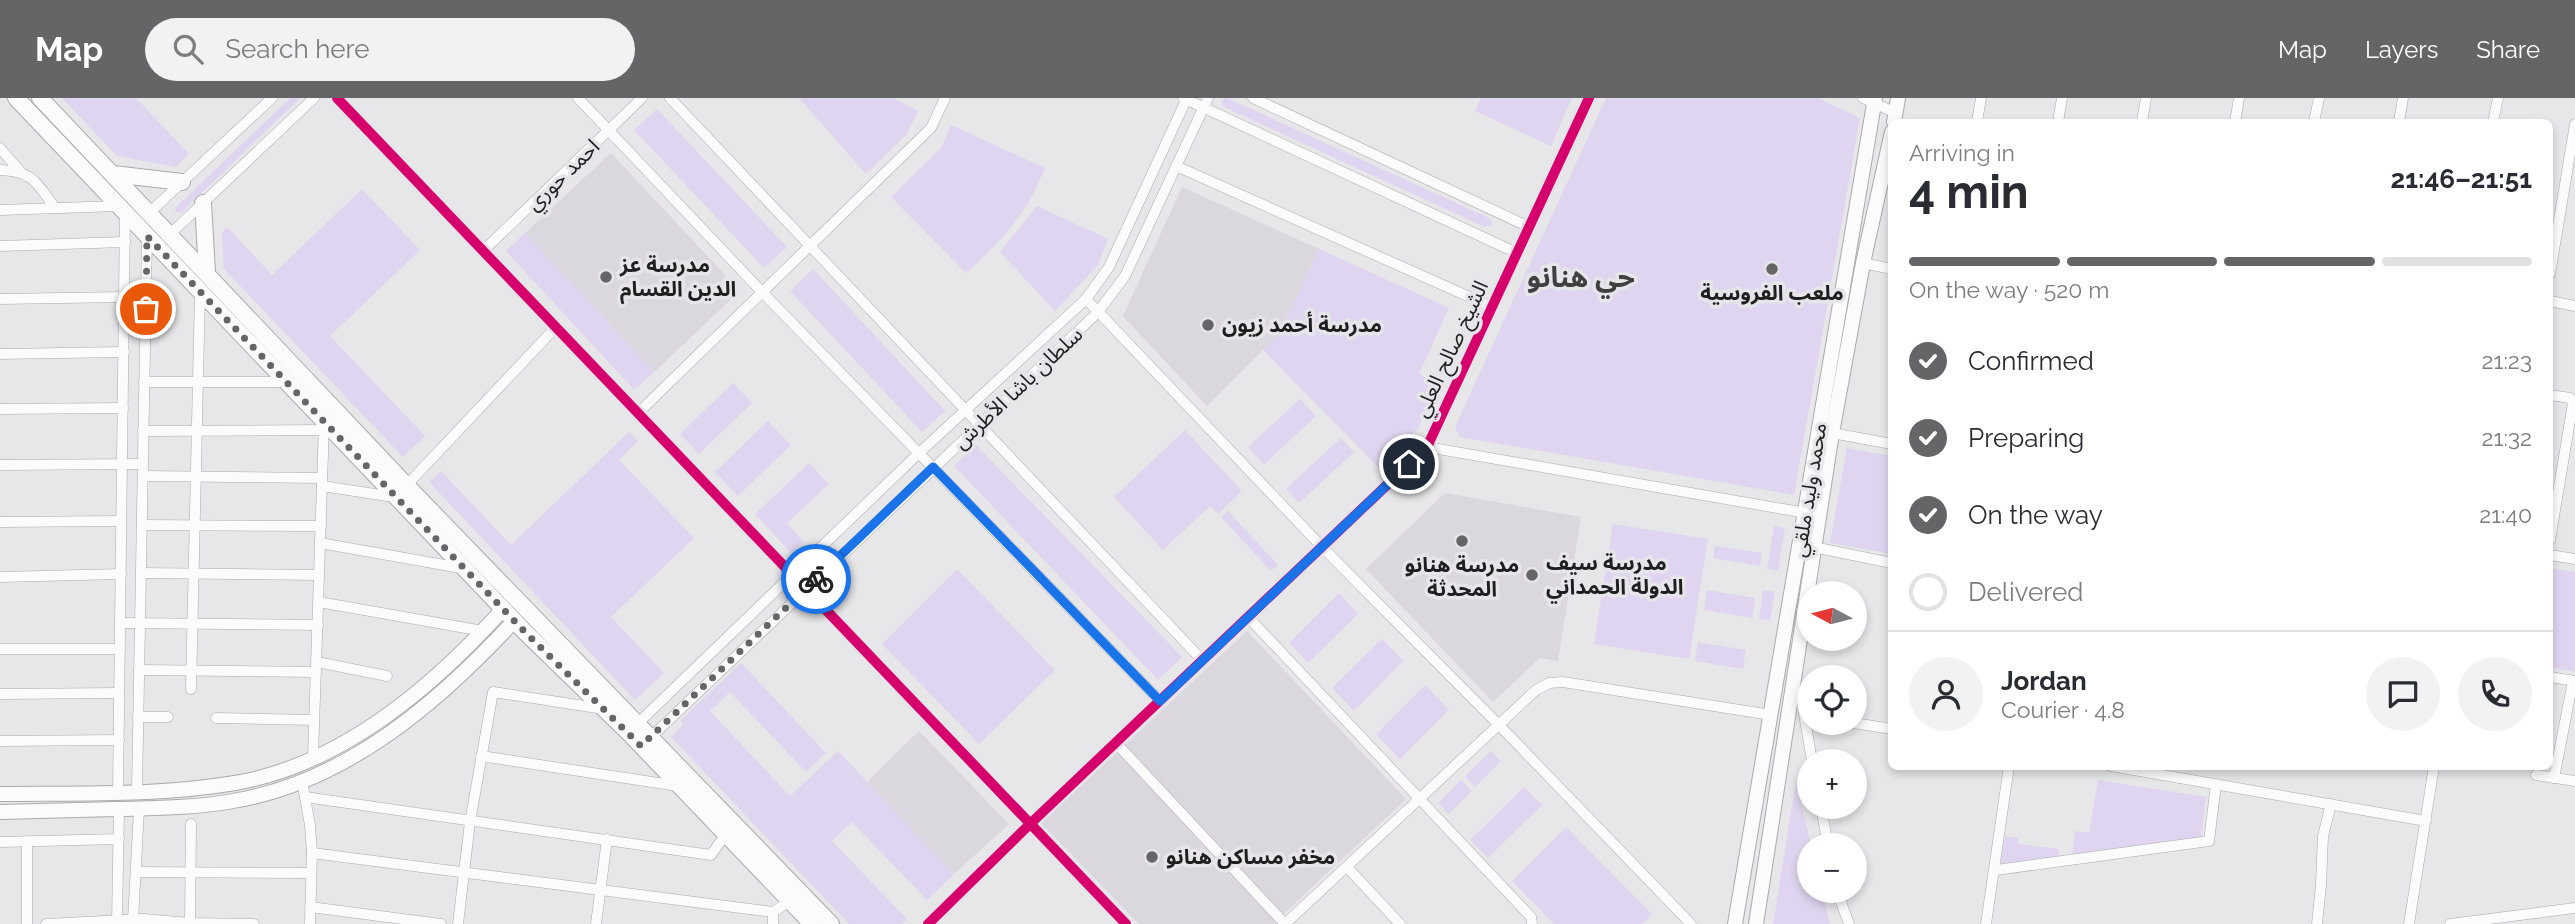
<!DOCTYPE html>
<meta charset="utf-8">
<style>
body{margin:0;font-family:Raleway,"Noto Sans Arabic",sans-serif;background:#f2f2f3;color:#2b2b33;height:100vh;display:flex;flex-direction:column;font-size:26px;white-space:nowrap}
*{box-sizing:border-box;margin:0}
p{font-size:23px;color:#7c7c81}
.icon{flex:none;width:38px;height:38px;fill:none;stroke:currentColor;stroke-width:2;stroke-linecap:round;stroke-linejoin:round}
.map{position:relative;flex:1;overflow:hidden}
.panel{position:absolute;left:1888px;top:21px;width:665px;height:651px;display:flex;flex-direction:column;background:#fff;border-radius:10px;box-shadow:0 4px 10px #0003}
.panel>*{flex:none}
.needle{width:46px;rotate:277deg}
.fabs{position:absolute;left:1797px;top:483px;display:grid;gap:14px}
.fabs a{display:grid;place-items:center;width:70px;height:70px;border-radius:50%;background:#fff;box-shadow:0 4px 10px #0003;font-size:35px}
.pin{position:absolute;display:grid;place-items:center;width:60px;height:60px;color:#fff;margin:-30px;border:4px solid #fff;border-radius:50%;box-shadow:0 2px 7px #0007}
.courier{position:absolute;display:grid;place-items:center;width:70px;height:70px;margin:-35px;border:5px solid #1a73e8;border-radius:50%;background:#fff;color:#222;box-shadow:0 2px 9px #0007}
.headline em{font-style:normal;font-weight:700}
.headline div{display:flex;flex-direction:column-reverse}
.headline{display:flex;align-items:center;justify-content:space-between;height:119px;padding:0 21px}
h1{font-size:46px;font-weight:700;line-height:52px}
.bar{display:grid;grid-template-columns:repeat(4,1fr);gap:10px 7px;align-content:center;height:84px;padding:0 21px}
.bar i{height:9px;border-radius:5px;background:#e1e1e2}
.bar .active{background:#656466}
.bar p{grid-column:span 4}
.line{display:flex;align-items:center;gap:18px;padding:0 21px;border-top:2px solid #e1e1e2}
.line div{flex:1}
.round{display:grid;place-items:center;flex:none;width:74px;height:74px;border-radius:37px;background:#f2f2f3}
ol{padding:0 21px;list-style:none}
li{display:flex;align-items:center;gap:21px;height:77px}
li p{margin-inline-start:auto}
li .icon{padding:7px;border-radius:50%;background:#656466;color:#fff;stroke-width:4}
li:last-child{color:#7c7c81}
li i{width:38px;height:38px;border:4px solid #e1e1e2;border-radius:50%}
header{display:flex;align-items:center;gap:42px;box-sizing:border-box;height:98px;padding:0 35px;background:#656466;color:#fff}
header strong{font-size:33px}
nav{display:flex;gap:38px;margin-inline-start:auto;font-size:24px}
.search{width:490px;height:63px;background:#f2f2f3;display:flex;align-items:center;gap:18px;box-sizing:border-box;padding:0 24px;border-radius:38px;color:#7c7c81;font-size:26px}
.map>svg:first-child{display:block}
.built{fill:#dad7de}
.green{fill:#dfd5f0}
.lines{fill:none;stroke-linecap:round;stroke-linejoin:round}
.street-casing{stroke:#aaaaab;stroke-width:11}
.secondary-casing{stroke:#aaaaab;stroke-width:16}
.primary-casing{stroke:#aaaaab;stroke-width:18}
.street{stroke:#fbfbfc;stroke-width:10}
.secondary{stroke:#fbfbfc;stroke-width:14}
.primary{stroke:#fbfbfc;stroke-width:16}
.cycleway-casing{stroke:#e6e5e9;stroke-width:15}
.cycleway{stroke:#d6006c;stroke-width:10}
.done{stroke:#656466;stroke-width:7;stroke-dasharray:0 12.6}
.route{stroke:#1a73e8;stroke-width:9}
.poi-dot{fill:#656466;stroke:#e6e5e9;stroke-width:2.5}
.labels{text-anchor:middle;stroke-width:7;stroke-linejoin:round;paint-order:stroke}
.street-label{font-size:21px;fill:#1f1e20;stroke:#e6e5e9}
.poi-label{font-size:21px;font-weight:bold;fill:#1f1e20;stroke:#e6e5e9;text-anchor:start}
.district-label{font-size:28px;font-weight:bold;fill:#404042;stroke:#e6e5e9}
</style>
<header>
<strong>Map</strong>
<div class="search"><svg class="icon" aria-label="search" viewBox="0 0 24 24"><circle cx="10" cy="10" r="6"/><path d="M15 15l6 6"/></svg>Search here</div>
<nav><a>Map</a><a>Layers</a><a>Share</a></nav>
</header>
<div class="map">
<svg width="2575" height="826" viewBox="0 0 2575 826">
<rect width="100%" height="100%" fill="#e7e6e8"/>
<g class="built">
<polygon points="611,55 740,193 654,274 525,135"/>
<polygon points="1182,89 1319,151 1280,235 1207,308 1123,218"/>
<polygon points="1445,395 1581,419 1558,563 1540,560 1493,604 1366,471"/>
<polygon points="1247,533 1406,701 1273,826 1139,826 1041,725"/>
<polygon points="919,633 1009,726 954,776 867,684"/>
</g>
<g class="green">
<polygon points="62,0 136,0 189,56 176,69 117,58"/>
<polygon points="290,0 300,0 181,115 176,114 175,110"/>
<polygon points="799,0 893,0 918,13 907,36 866,76"/>
<polygon points="1227,0 1489,120 1492,123 1491,127 1485,129 1224,9 1221,5 1223,1"/>
<polygon points="1481,0 1572,0 1551,48 1475,13"/>
<polygon points="1606,0 1818,0 1860,20 1794,397 1460,339 1455,329"/>
<polygon points="657,11 787,149 764,170 634,32"/>
<path d="M951,27L1045,70C1024,120 1005,139 966,175L891,99L941,50Z"/>
<polygon points="362,91 420,152 330,238 425,338 403,359 224,171 222,135 227,129 272,177"/>
<polygon points="1037,108 1108,141 1097,168 1055,213 1000,154"/>
<polygon points="525,135 654,274 634,292 506,153"/>
<polygon points="1319,151 1449,210 1419,276 1434,284 1419,329 1380,371 1263,252 1280,235"/>
<polygon points="813,171 945,313 922,334 790,193"/>
<polygon points="733,285 752,305 699,356 680,336"/>
<polygon points="1300,301 1316,318 1264,367 1248,349"/>
<polygon points="768,323 791,347 738,398 715,374"/>
<polygon points="1185,332 1242,393 1218,416 1210,408 1163,452 1114,399"/>
<polygon points="629,334 638,343 619,362 694,440 611,519 664,575 635,602 429,384 441,373 511,447"/>
<polygon points="1341,340 1354,354 1299,405 1286,391"/>
<polygon points="976,347 1182,559 1158,582 954,368"/>
<polygon points="1847,350 1892,358 1892,456 1830,445"/>
<polygon points="809,365 829,386 787,425 804,444 792,456 755,416"/>
<polygon points="1228,413 1278,467 1271,473 1221,419"/>
<polygon points="1613,426 1708,441 1689,561 1594,546"/>
<polygon points="1774,428 1785,430 1778,473 1767,471"/>
<polygon points="1715,448 1762,455 1760,468 1713,460"/>
<polygon points="2550,470 2575,474 2575,574 2550,569"/>
<polygon points="957,471 1055,572 979,646 882,546"/>
<polygon points="1707,492 1755,500 1752,520 1704,512"/>
<polygon points="1763,492 1775,494 1770,522 1759,521"/>
<polygon points="1339,495 1358,516 1308,565 1289,545"/>
<polygon points="1382,541 1403,563 1354,613 1332,590"/>
<polygon points="1698,544 1746,552 1743,571 1695,563"/>
<polygon points="741,565 826,655 806,674 730,594 710,613 790,698 838,653 954,776 927,802 852,724 832,743 907,821 902,826 849,826 671,639 683,627 680,623"/>
<polygon points="1425,587 1449,612 1400,661 1376,636"/>
<polygon points="1491,653 1501,663 1475,689 1465,678"/>
<polygon points="1461,682 1472,693 1449,716 1438,705"/>
<polygon points="2098,682 2206,699 2201,738 2197,742 2072,759 2075,733 2089,735"/>
<polygon points="1796,683 1811,747 1810,793 1822,793 1830,826 1773,826"/>
<polygon points="1524,689 1542,707 1488,760 1470,742"/>
<polygon points="1566,729 1652,816 1642,826 1554,826 1512,783"/>
<polygon points="2005,738 2018,740 2018,746 2058,751 2060,762 2003,768 2001,765"/>
</g>
<g class="lines">
<defs>
<g id="street">
<polyline points="337,0 1126,826"/>
<polyline points="578,0 763,195 1160,603"/>
<polyline points="670,0 1203,563"/>
<polyline points="1183,0 1517,155"/>
<polyline points="1253,0 1529,129"/>
<polyline points="1863,0 1896,15"/>
<polyline points="1977,24 1981,0"/>
<polyline points="2058,24 2062,0"/>
<polyline points="2142,24 2146,0"/>
<polyline points="2235,24 2239,0"/>
<polyline points="2314,24 2319,0"/>
<polyline points="2399,24 2403,0"/>
<polyline points="2493,24 2498,0"/>
<polyline points="0,50 19,72"/>
<polyline points="1176,68 1492,209"/>
<path d="M0,72C33,73 37,85 55,110"/>
<polyline points="0,112 118,108"/>
<polyline points="147,117 272,0"/>
<polyline points="168,138 314,0"/>
<polyline points="0,148 125,144"/>
<polyline points="483,153 642,0"/>
<polyline points="1863,165 1892,171"/>
<polyline points="2550,176 2575,26"/>
<polyline points="0,201 124,199"/>
<polyline points="1086,201 1322,449 1498,626 1691,826"/>
<polyline points="2550,203 2575,208"/>
<polyline points="0,256 124,254"/>
<polyline points="144,284 287,284"/>
<polyline points="2550,297 2570,300 2573,305 2550,442"/>
<polyline points="0,311 123,310"/>
<polyline points="638,315 931,30 945,0"/>
<polyline points="143,333 324,332"/>
<polyline points="1832,335 1892,346"/>
<polyline points="1427,349 1806,415"/>
<polyline points="0,367 143,366"/>
<polyline points="143,378 322,380"/>
<polyline points="322,388 394,399"/>
<polyline points="405,389 556,229"/>
<polyline points="0,424 121,423"/>
<polyline points="142,427 321,428"/>
<polyline points="320,445 461,470"/>
<polyline points="1813,449 1892,465"/>
<polyline points="2550,457 2575,461"/>
<polyline points="141,475 319,477"/>
<polyline points="0,479 121,476"/>
<polyline points="319,504 483,533"/>
<polyline points="1248,519 1531,819 1532,826"/>
<polyline points="120,525 318,527"/>
<polyline points="0,551 120,551"/>
<polyline points="317,564 387,578"/>
<polyline points="139,572 316,574"/>
<polyline points="2550,579 2575,583"/>
<polyline points="191,591 200,193"/>
<polyline points="0,596 119,595"/>
<polyline points="1804,616 1812,663"/>
<polyline points="138,619 168,619"/>
<polyline points="216,620 314,622"/>
<polyline points="1854,625 1892,631"/>
<polyline points="635,628 919,355 1086,201 1109,169 1187,0"/>
<polyline points="0,643 119,642"/>
<polyline points="647,643 1098,214 1125,178 1208,0"/>
<polyline points="1116,645 1285,826"/>
<polyline points="481,658 678,688"/>
<polyline points="313,659 324,325"/>
<polyline points="2111,668 2426,723"/>
<polyline points="2536,677 2575,683"/>
<polyline points="2554,680 2573,583"/>
<polyline points="302,683 310,727 312,755 310,826"/>
<polyline points="137,693 147,138"/>
<polyline points="118,694 125,115"/>
<polyline points="305,699 711,757 725,737"/>
<polyline points="1821,709 1828,747"/>
<polyline points="27,743 27,826"/>
<polyline points="0,744 119,741"/>
<polyline points="312,755 773,814 790,803"/>
<polyline points="1347,769 1400,826"/>
<polyline points="1996,772 2209,743 2216,686"/>
<polyline points="136,774 311,775"/>
<polyline points="1837,793 1849,826"/>
<polyline points="310,809 441,826"/>
<polyline points="773,814 773,826"/>
<polyline points="133,822 139,711"/>
<polyline points="117,823 119,711"/>
<polyline points="46,826 143,821 190,825 254,826"/>
<polyline points="190,826 191,726"/>
<polyline points="458,826 470,724 493,594 604,611"/>
<polyline points="596,826 607,741"/>
<polyline points="928,826 1030,726 1427,349 1589,0"/>
<polyline points="1285,826 1536,592 1549,585 1563,584 1771,617"/>
<polyline points="1986,826 2009,668"/>
<polyline points="2317,826 2321,787 2323,738 2331,706"/>
<polyline points="2409,826 2434,668"/>
<polyline points="2450,826 2575,810"/>
</g>
<g id="secondary">
<polyline points="1894,24 1898,0"/>
<path d="M0,696C78,695 158,698 235,685C341,667 433,589 503,511"/>
<path d="M0,714C39,713 78,712 117,711C156,710 195,710 233,703C347,684 439,604 514,523"/>
<polyline points="1735,826 1875,0"/>
<polyline points="1756,826 1832,335 1863,165 1892,34"/>
</g>
<g id="primary">
<polyline points="16,0 525,534 629,635 812,826"/>
<polyline points="40,0 407,388 831,826"/>
<polyline points="113,76 182,84"/>
<polyline points="203,105 207,174"/>
</g>
</defs>
<use href="#street" class="street-casing"/>
<use href="#secondary" class="secondary-casing"/>
<use href="#primary" class="primary-casing"/>
<use href="#street" class="street"/>
<use href="#secondary" class="secondary"/>
<use href="#primary" class="primary"/>
<defs>
<g id="cycleway">
<polyline points="337,0 1126,826"/>
<polyline points="928,826 1030,726 1427,349 1589,0"/>
</g>
</defs>
<use href="#cycleway" class="cycleway-casing"/>
<use href="#cycleway" class="cycleway"/>
</g>
<g class="lines">
<polyline class="done" points="146,211 147,138 525,534 641,648 816,481"/>
<polyline class="route" points="816,481 933,369 1160,603 1409,366"/>
</g>
<g class="poi-dot">
<circle cx="1772" cy="171" r="7"/>
<circle cx="606" cy="179" r="7"/>
<circle cx="1208" cy="227" r="7"/>
<circle cx="1462" cy="443" r="7"/>
<circle cx="1532" cy="477" r="7"/>
<circle cx="1152" cy="759" r="7"/>
</g>
<g class="labels">
<g class="street-label">
<text transform="translate(563 77) rotate(-44)" y="7">احمد حوري</text>
<text transform="translate(1451 251) rotate(-65)" y="7">الشيخ صالح العلي</text>
<text transform="translate(1018 290) rotate(-43)" y="7">سلطان باشا الأطرش</text>
<text transform="translate(1809 392) rotate(-81)" y="7">محمد وليد ملقي</text>
</g>
<g class="poi-label">
<text x="620" y="174">مدرسة عز<tspan x="620" dy="24">الدين القسام</tspan></text>
<text x="1772" y="202" text-anchor="middle">ملعب الفروسية</text>
<text x="1222" y="234">مدرسة أحمد زيون</text>
<text x="1546" y="472">مدرسة سيف<tspan x="1546" dy="24">الدولة الحمداني</tspan></text>
<text x="1462" y="474" text-anchor="middle">مدرسة هنانو<tspan x="1462" dy="24">المحدثة</tspan></text>
<text x="1166" y="766">مخفر مساكن هنانو</text>
</g>
<g class="district-label">
<text x="1581" y="189">حي هنانو</text>
</g>
</g>
</svg>
<div class="fabs">
<a><svg class="needle" viewBox="-14 -14 28 28"><path d="M0-13l5 13h-10z" fill="#e53935"/><path d="M0 13l5-13h-10z" fill="#7c7c81"/></svg></a>
<a><svg class="icon" aria-label="locate" viewBox="0 0 24 24"><circle cx="12" cy="12" r="6"/><path d="M12 2v4M12 18v4M2 12h4M18 12h4"/></svg></a>
<a>+</a>
<a>−</a>
</div>
<div class="pin" style="left:146px;top:211px;background:#ea580c"><svg class="icon" aria-label="bag" viewBox="0 0 24 24"><path d="M5 8h14l-1 12H6zM9 8a3 3 0 0 1 6 0"/></svg></div>
<div class="pin" style="left:1409px;top:366px;background:#1f2937"><svg class="icon" aria-label="home" viewBox="0 0 24 24"><path d="M3 11l9-7 9 7M6 9v11h12V9"/></svg></div>
<div class="courier" style="left:816px;top:481px"><svg class="icon" aria-label="bike" viewBox="0 0 24 24"><circle cx="6" cy="16" r="4"/><circle cx="18" cy="16" r="4"/><path d="M6 16l4-8h5l3 8M10 8l3 8H6M13 5h3"/></svg></div>
<section class="panel">
<div class="headline"><div><h1>4 min</h1><p>Arriving in</p></div><em>21:46–21:51</em></div>
<div class="bar"><i class="active"></i><i class="active"></i><i class="active"></i><i></i><p>On the way · 520 m</p></div>
<ol>
<li><svg class="icon" aria-label="check" viewBox="0 0 24 24"><path d="M5 12l5 5 9-10"/></svg>Confirmed<p>21:23</p></li>
<li><svg class="icon" aria-label="check" viewBox="0 0 24 24"><path d="M5 12l5 5 9-10"/></svg>Preparing<p>21:32</p></li>
<li><svg class="icon" aria-label="check" viewBox="0 0 24 24"><path d="M5 12l5 5 9-10"/></svg>On the way<p>21:40</p></li>
<li><i></i>Delivered</li>
</ol>
<div class="line" style="height:126px"><a class="round"><svg class="icon" aria-label="person" viewBox="0 0 24 24"><circle cx="12" cy="8" r="4"/><path d="M4 21q1-7 8-7t8 7"/></svg></a><div><b>Jordan</b><p>Courier · 4.8</p></div><a class="round"><svg class="icon" aria-label="chat" viewBox="0 0 24 24"><path d="M4 5h16v11H9l-5 4z"/></svg></a><a class="round"><svg class="icon" aria-label="phone" viewBox="0 0 24 24"><path d="M5 4h4l2 5-3 2q2 4 5 5l2-3 5 2v4C11 20 4 13 5 4z"/></svg></a></div>
</section>
</div>
